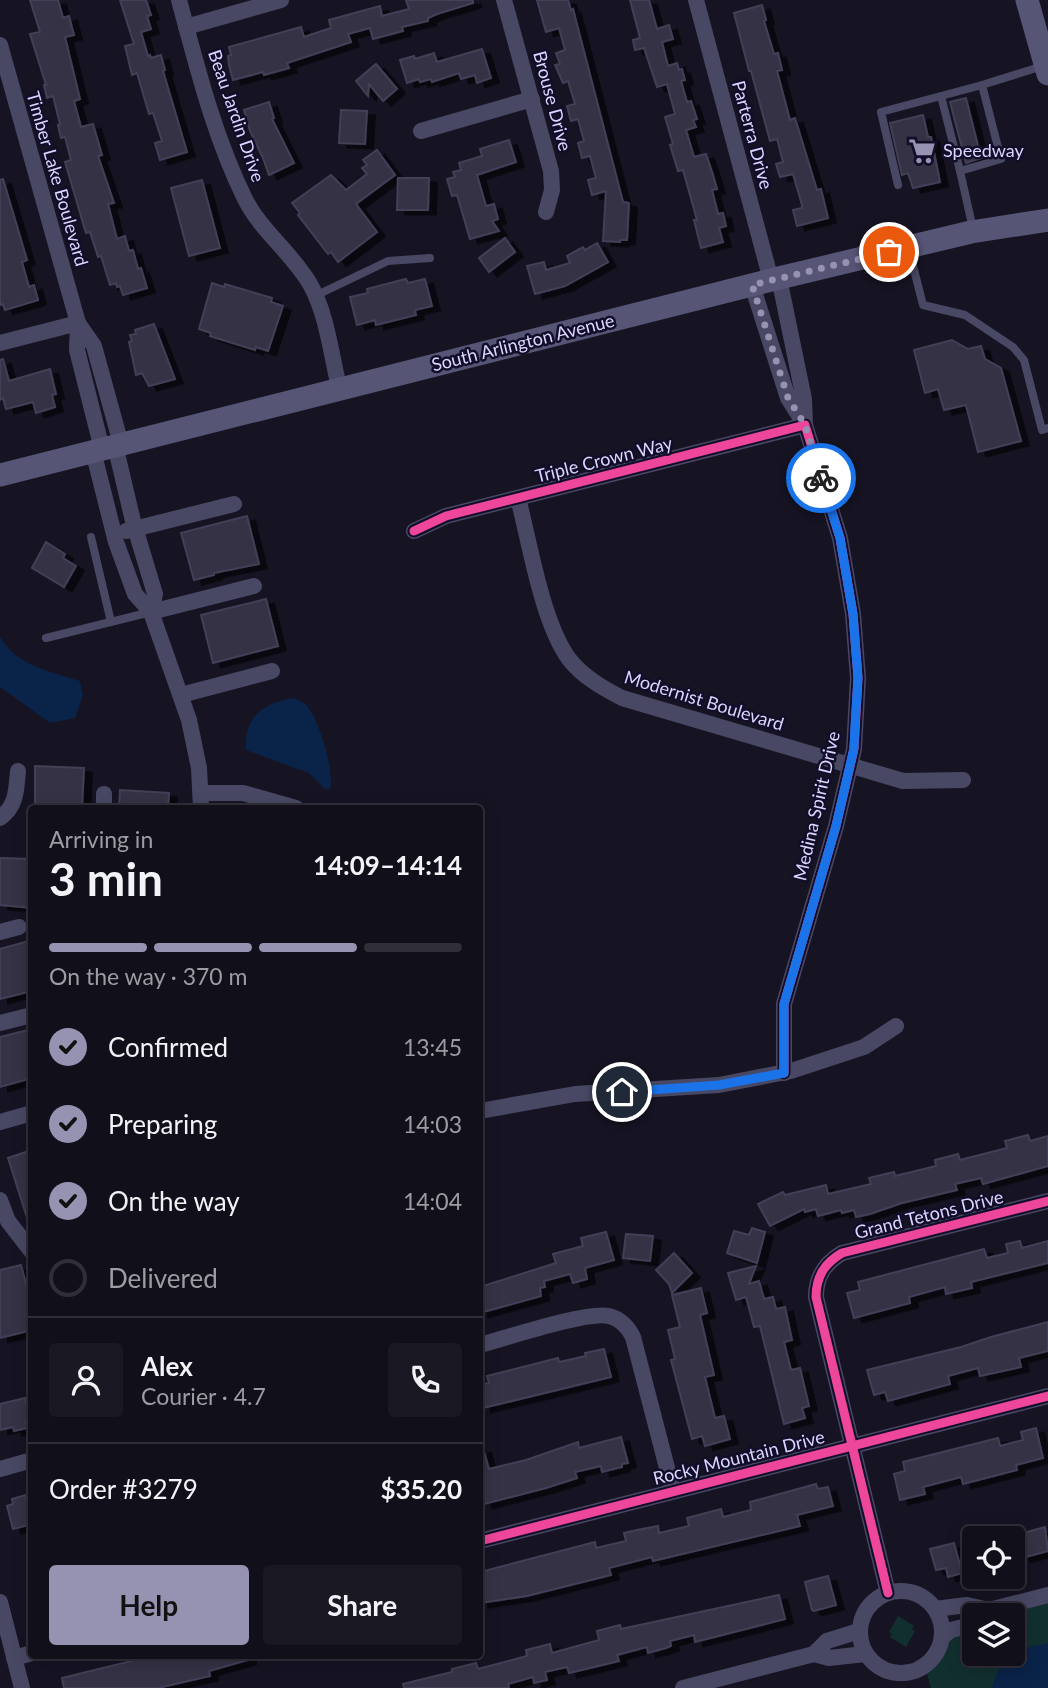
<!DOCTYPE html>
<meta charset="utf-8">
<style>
body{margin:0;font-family:Lato,sans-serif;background:#191823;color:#f1f3f6;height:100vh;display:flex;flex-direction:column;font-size:26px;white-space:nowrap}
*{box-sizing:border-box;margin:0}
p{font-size:23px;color:#9c9ca2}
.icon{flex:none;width:38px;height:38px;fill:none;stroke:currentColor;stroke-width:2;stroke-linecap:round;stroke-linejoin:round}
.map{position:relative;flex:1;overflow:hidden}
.details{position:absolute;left:28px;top:805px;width:455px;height:854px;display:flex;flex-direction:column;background:#100f1a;border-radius:7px;box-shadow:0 4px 18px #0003,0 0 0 2px #302f39}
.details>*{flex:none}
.controls{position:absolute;left:962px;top:1526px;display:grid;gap:14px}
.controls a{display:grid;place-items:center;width:63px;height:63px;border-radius:7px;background:#100f1a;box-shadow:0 4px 18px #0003,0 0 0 2px #302f39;font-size:35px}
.pin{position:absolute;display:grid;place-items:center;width:60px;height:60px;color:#fff;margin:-30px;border:4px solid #fff;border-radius:50%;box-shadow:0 2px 7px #0007}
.courier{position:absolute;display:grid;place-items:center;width:70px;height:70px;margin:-35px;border:5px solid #1a73e8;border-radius:50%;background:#fff;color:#222;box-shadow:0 2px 9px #0007}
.head em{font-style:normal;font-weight:700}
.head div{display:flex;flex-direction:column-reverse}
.head{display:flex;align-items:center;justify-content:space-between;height:119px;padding:0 21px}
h1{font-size:46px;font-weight:700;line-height:52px}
.bar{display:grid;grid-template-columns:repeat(4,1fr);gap:10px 7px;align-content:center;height:84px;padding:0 21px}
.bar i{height:9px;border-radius:5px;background:#302f39}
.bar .selected{background:#9592b2}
.bar p{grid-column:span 4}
.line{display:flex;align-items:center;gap:18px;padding:0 21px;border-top:2px solid #302f39}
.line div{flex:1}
.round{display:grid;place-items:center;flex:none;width:74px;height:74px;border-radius:7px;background:#191823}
ol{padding:0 21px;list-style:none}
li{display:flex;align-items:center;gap:21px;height:77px}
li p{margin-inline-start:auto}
li .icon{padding:7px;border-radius:50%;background:#9592b2;color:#111;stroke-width:4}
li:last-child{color:#9c9ca2}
li i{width:38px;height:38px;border:4px solid #302f39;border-radius:50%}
.button{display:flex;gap:14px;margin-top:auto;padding:14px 21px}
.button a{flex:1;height:80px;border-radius:7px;background:#9592b2;color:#111;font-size:28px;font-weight:700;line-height:80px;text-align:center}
.button a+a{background:#191823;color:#f1f3f6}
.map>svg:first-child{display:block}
.green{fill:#122f2f}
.water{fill:#0a2349}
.building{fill:#343245;stroke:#433f57;stroke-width:2;filter:url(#shadow)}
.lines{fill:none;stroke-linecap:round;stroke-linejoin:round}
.lane{stroke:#494864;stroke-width:8}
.street{stroke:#494864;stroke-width:16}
.secondary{stroke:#575576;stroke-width:23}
.cycleway-casing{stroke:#120e29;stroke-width:13}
.cycleway{stroke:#ed469a;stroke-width:9}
.done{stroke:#9592b2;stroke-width:7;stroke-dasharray:0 12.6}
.route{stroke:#1a73e8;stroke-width:9}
.labels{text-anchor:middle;stroke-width:5;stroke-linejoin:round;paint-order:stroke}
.street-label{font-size:18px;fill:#dad6ff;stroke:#120e29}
.poi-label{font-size:18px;fill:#dad6ff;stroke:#120e29;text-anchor:start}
</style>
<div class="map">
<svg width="1048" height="1688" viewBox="0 0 1048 1688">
<defs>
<filter id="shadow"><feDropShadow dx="8" dy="4.5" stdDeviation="0" flood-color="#0009"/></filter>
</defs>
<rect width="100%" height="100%" fill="#161423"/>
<g class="green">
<polygon points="1048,1595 1048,1688 931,1688 925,1667 937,1653 942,1637 975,1624 975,1654 1013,1654 1013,1615 983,1615"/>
<polygon points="898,1616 914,1626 912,1629 915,1631 906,1647 890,1637 892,1634 889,1632"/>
</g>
<g class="water">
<path d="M0,637C17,666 50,671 80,681L83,695L75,718L50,723L0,687Z"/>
<path d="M294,698C295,699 303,702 304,703C318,713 335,773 330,788L326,790L309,773L246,750C244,717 262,703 294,698Z"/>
<path d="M1048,1643V1688H992C1004,1649 1011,1652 1048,1643Z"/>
</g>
<g class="building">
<polygon points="30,0 58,0 63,18 69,16 74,35 65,37 80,99 74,101 81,127 93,124 102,155 98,156 114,203 108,204 117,239 125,236 129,251 133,250 138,269 141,268 147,288 123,295 120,286 117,287 116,283 110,285 101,256 98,257 90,232 86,233 65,162 71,160 65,137 61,138 58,125 60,124 53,96 47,98 44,85 46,85 30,34 40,32"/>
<polygon points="120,0 146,0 151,15 147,16 151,29 141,32 148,56 150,55 151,58 161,55 165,70 163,71 187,152 160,160 155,143 162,141 153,113 149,114 137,73 132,75 125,46 134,44"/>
<polygon points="406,0 473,0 473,3 437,14 428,18 428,21 402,27 403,31 373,39 370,28 348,34 351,42 287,63 289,68 264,75 263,72 233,80 229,65 228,56 231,55 229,47 301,27 304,37 331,28 329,20 380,6 382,16 409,9"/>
<polygon points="537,0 568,0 571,10 573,9 623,202 629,203 627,240 620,240 620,242 603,241 606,191 592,195 588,180 596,178 590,156 582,158 578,143 584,141 578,119 571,121 567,106 575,104 568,81 563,83 555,65 560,64 556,53 565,50 559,28 546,32"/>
<polygon points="630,0 649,0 657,29 669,25 673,39 662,42 668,66 677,63 679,70 682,69 685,80 681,81 687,102 691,101 697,119 693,120 696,127 686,130 694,157 706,154 713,175 717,189 712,190 718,214 723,213 726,226 719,228 723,242 701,248 694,220 697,220 683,170 678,171 670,145 673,144 665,117 675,114 667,84 657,87 644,48 635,50 633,40 640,38"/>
<polygon points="762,5 766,20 764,21 774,54 778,53 782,70 777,71 790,120 795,118 817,190 821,189 828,218 797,226 793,210 802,208 802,205 793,174 780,177 776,164 783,162 777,139 770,141 751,71 749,71 734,13"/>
<polygon points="482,49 491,78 477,83 475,75 461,79 459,73 432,82 431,79 420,82 419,79 407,83 400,60 414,56 415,59 434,53 437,62"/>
<polygon points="376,64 397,89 383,101 369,84 368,96 356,81"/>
<polygon points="966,98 981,158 966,163 950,102"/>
<polygon points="269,102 274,118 272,119 294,163 269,175 263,158 250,131 244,110"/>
<polygon points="341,110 367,111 365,144 339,143"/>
<polygon points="923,115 928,137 931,137 940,182 913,188 908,173 902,175 890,123"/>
<polygon points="509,140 516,162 477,175 486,206 494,204 498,219 492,221 499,231 470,239 457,195 452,196 447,179 455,177 453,172 461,170 459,163 482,156 480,149"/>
<polygon points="377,150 395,175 356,204 377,232 338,262 331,252 328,254 298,215 300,213 292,203 331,175 346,190 367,174 362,168 367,165 363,160"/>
<polygon points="398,178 429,178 428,210 397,210"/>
<polygon points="3,179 27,260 22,262 29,287 34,285 38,300 5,310 3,304 0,305 0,180"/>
<polygon points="202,180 220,248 189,256 171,188"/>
<polygon points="505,238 515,252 489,272 479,258"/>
<polygon points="597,243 608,262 565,286 535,294 527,266 544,262 546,270 570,263 567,256 583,247 585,250"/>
<polygon points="406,279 408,283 425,279 432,306 415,310 416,315 376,325 375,320 357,325 350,297 368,293 367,289"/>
<polygon points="212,283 224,287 225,284 272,298 271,302 283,306 268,351 256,347 255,350 210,336 211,333 199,329"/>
<polygon points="154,324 175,379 149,386 142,373 136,375 129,342 132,341 130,335 136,334 135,330"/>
<polygon points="952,340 968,349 981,346 985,359 1001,368 1021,441 978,452 966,405 944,410 938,389 925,393 914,350"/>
<polygon points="3,359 9,381 50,369 56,394 52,395 55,407 36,413 33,402 6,409 3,398 0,400 0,360"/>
<polygon points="247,516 259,564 214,573 214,575 194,580 181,533"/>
<polygon points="46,542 65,554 63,558 76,566 64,587 32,568"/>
<polygon points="266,599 278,646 213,663 201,615"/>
<polygon points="35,766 84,768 82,808 35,808"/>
<polygon points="120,790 169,793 168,808 119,808"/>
<polygon points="0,858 32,859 32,908 0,905"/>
<polygon points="32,940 32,991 0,999 0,949"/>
<polygon points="32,1029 32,1078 0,1087 0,1037"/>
<polygon points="1028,1135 1030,1141 1048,1136 1048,1166 983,1184 981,1178 955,1184 957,1190 902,1203 870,1214 856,1217 854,1210 842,1213 841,1210 818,1216 816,1209 805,1212 804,1209 770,1226 758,1204 783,1192 785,1195 826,1185 828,1194 871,1184 869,1178 894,1172 895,1176 936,1166 935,1160 958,1154 960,1160 1007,1148 1005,1141"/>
<polygon points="32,1150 32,1223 29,1224 8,1158"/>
<polygon points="752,1228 765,1232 757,1263 727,1253 734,1231 749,1235"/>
<polygon points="606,1232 614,1260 585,1268 587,1279 573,1283 570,1274 544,1281 545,1287 540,1288 541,1296 480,1313 480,1287 556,1263 553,1254 583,1246 581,1238"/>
<polygon points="626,1234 653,1236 650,1261 623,1258"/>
<polygon points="1020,1241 1022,1248 1048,1241 1048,1263 971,1282 972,1288 946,1294 945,1287 909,1297 910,1303 854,1318 847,1293 860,1290 858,1282 984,1249 987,1258 1008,1253 1006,1244"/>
<polygon points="674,1253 692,1273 672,1293 669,1284 656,1270"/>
<polygon points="21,1265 32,1306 32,1330 0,1338 0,1270"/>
<polygon points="756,1266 749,1284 759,1281 764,1299 773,1297 776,1309 785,1307 792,1340 784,1342 791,1370 800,1368 809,1406 802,1408 805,1418 784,1424 760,1326 754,1327 746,1297 736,1300 728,1273"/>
<polygon points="701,1288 707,1313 700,1315 714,1375 705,1377 715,1418 724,1416 730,1439 705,1446 702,1436 692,1439 671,1360 675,1359 668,1330 680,1327 672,1295"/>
<polygon points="1048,1322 1048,1351 1019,1358 1021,1367 980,1376 978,1368 948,1376 950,1384 888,1401 885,1392 874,1395 867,1370 961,1347 991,1337"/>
<polygon points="604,1349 611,1377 483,1408 480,1385 489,1383 487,1376 558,1358 559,1362 586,1356 585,1353"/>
<polygon points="25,1398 31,1421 26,1422 27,1428 14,1431 13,1427 0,1430 0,1404"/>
<polygon points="1036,1428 1043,1458 1016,1465 1017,1470 963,1484 961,1477 923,1487 925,1494 900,1500 894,1474 905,1471 903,1462 998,1438 1000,1446 1023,1440 1021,1432"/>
<polygon points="621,1437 628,1463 622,1464 622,1467 602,1472 601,1466 575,1472 577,1478 546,1488 484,1504 482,1497 480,1497 480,1449 483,1448 489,1469 526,1460 578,1442 579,1448"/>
<polygon points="816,1484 818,1489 828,1487 833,1506 797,1515 800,1526 653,1561 652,1557 609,1568 611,1575 527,1596 480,1603 480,1572 595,1542 596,1548 626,1541 624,1533 637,1530 658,1526 659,1533 689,1526 687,1518 721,1509 723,1517 751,1510 750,1502"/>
<polygon points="26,1495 32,1524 13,1529 7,1506 13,1504 12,1499"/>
<polygon points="1045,1527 1048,1551 1022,1558 1016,1535"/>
<polygon points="954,1543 962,1573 948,1577 946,1568 936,1570 930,1549"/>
<polygon points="828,1576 836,1605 814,1611 812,1610 805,1582"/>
<polygon points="779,1595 785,1619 695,1642 694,1635 670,1641 671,1646 666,1648 648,1653 647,1647 617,1655 619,1661 569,1673 567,1667 545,1672 547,1680 534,1683 533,1677 508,1684 509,1688 404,1688 403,1684 452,1672 452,1669 476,1663 478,1669 527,1656 526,1650 550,1644 552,1653 599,1640 597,1631 620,1625 621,1629"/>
<polygon points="152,1656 248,1656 248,1660 209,1671 210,1676 158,1688 64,1688 62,1678"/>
</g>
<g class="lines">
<g class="lane">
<polyline points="960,171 941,96 982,85"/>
<polyline points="898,185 881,112 941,96"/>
<polyline points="973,229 960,171 1001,159 982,85 1043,66"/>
<polyline points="909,250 923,305 965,315 1013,347 1024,360 1042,430 1048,428"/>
<polyline points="315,296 388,261 430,258"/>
<polyline points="91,537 111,622"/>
<polyline points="46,638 151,612"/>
</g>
<g class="street">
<path d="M179,0C197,67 214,136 245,199C261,231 292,253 310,284C327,314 331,354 339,387"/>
<polyline points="504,0 551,171 552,190 546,212"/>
<polyline points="696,0 771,280"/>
<polyline points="186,27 281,0"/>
<polyline points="0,45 78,323 77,350 102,449"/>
<polyline points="421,131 532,99"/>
<polyline points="752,285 788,398 805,425 804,399 779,278"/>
<polyline points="78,323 94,346 121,444"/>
<polyline points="0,343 78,323"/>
<polyline points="115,445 133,521 155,594 151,612"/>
<polyline points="93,451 116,542 135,594 151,612 189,720 199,768 201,808"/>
<path d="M518,498C530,544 542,622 569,659C583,677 603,688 622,698L903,781L963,780"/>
<polyline points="126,531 234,504"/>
<polyline points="414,531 446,516 805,425 840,538 853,614 858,678 854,749 836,826 784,1004 784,1073"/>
<polyline points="151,612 254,586"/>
<polyline points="181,695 272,671"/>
<polyline points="201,793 243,793 296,808"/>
<polyline points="104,808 104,794"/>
<path d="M0,818C17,806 16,790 18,771"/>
<polyline points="0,932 19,927"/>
<polyline points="0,1023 32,1015"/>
<polyline points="480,1111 575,1094 719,1085 791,1071 864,1047 896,1026"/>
<polyline points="0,1122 32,1113"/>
<polyline points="0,1200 8,1221 32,1252"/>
<path d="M480,1345C506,1338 587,1311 609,1316C621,1319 628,1327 633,1337L673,1491"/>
<polyline points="0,1469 32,1460"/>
<polyline points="480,1541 1048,1396"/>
<circle cx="901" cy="1632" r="41"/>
<path d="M888,1593L816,1297C816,1276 825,1263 842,1253L1048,1201"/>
<polyline points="0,1602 22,1688"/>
<polyline points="935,1609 967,1605 989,1610 983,1615"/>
<polyline points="989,1610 1048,1595"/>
<polyline points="859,1631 827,1641 814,1654 829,1658 865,1654"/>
<polyline points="942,1637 951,1630 975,1624"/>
<polyline points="14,1658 32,1653"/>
<polyline points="683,1688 814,1654"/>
</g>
<g class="secondary">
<polyline points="1027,0 1048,74"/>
<polyline points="0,475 779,278 971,232 1048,220"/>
</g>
<defs>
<g id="cycleway">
<polyline points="414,531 446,516 805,425 840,538 853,614 858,678 854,749 836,826 784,1004 784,1073"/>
<polyline points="480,1541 1048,1396"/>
<path d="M888,1593L816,1297C816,1276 825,1263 842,1253L1048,1201"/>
</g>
</defs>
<use href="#cycleway" class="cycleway-casing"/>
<use href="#cycleway" class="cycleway"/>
</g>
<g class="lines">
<polyline class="done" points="821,478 805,425 788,398 752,285 889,252"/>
<polyline class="route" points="622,1092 719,1085 784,1073 784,1004 836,826 854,748 855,725 858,678 853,614 840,538 821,478"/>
</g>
<defs>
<symbol id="supermarket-bare" viewBox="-9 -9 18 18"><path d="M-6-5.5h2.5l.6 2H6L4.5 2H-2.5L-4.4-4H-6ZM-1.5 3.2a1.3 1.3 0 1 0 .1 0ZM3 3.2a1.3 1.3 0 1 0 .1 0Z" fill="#9592b2" stroke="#120e29" stroke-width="2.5" paint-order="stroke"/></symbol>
</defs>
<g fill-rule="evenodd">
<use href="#supermarket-bare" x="903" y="132" width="38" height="38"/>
</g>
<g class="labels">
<g class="street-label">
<text transform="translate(552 101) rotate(75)" y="6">Brouse Drive</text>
<text transform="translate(236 116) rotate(71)" y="6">Beau Jardin Drive</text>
<text transform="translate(752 135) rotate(75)" y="6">Parterra Drive</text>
<text transform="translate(57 179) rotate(74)" y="6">Timber Lake Boulevard</text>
<text transform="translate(523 343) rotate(-14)" y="6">South Arlington Avenue</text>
<text transform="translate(604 460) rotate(-14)" y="6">Triple Crown Way</text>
<text transform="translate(704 701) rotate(17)" y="6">Modernist Boulevard</text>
<text transform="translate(817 806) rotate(-77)" y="6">Medina Spirit Drive</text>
<text transform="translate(929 1215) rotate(-14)" y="6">Grand Tetons Drive</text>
<text transform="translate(739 1458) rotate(-14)" y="6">Rocky Mountain Drive</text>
</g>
<g class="poi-label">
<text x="943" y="157">Speedway</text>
</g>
</g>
</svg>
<div class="controls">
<a><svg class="icon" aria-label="locate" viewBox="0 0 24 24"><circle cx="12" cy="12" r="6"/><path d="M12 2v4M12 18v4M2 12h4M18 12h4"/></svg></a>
<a><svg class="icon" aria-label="layers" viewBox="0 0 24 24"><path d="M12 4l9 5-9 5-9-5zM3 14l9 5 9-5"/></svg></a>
</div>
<div class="pin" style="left:889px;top:252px;background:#ea580c"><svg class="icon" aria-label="bag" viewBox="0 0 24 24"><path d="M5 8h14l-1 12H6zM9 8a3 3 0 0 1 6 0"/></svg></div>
<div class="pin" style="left:622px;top:1092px;background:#1f2937"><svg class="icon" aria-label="home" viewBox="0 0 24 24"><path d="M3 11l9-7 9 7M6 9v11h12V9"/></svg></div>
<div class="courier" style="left:821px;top:478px"><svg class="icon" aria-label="bike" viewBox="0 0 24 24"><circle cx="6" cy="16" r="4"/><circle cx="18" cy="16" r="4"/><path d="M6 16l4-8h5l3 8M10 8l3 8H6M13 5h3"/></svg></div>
<section class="details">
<div class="head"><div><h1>3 min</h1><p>Arriving in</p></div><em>14:09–14:14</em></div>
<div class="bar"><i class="selected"></i><i class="selected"></i><i class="selected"></i><i></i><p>On the way · 370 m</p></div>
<ol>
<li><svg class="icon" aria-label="check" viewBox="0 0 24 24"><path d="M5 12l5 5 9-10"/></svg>Confirmed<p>13:45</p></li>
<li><svg class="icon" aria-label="check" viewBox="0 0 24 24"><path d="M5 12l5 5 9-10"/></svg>Preparing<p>14:03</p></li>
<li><svg class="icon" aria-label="check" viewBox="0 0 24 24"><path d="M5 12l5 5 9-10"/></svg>On the way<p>14:04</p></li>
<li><i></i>Delivered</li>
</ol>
<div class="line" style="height:126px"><a class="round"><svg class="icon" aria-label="person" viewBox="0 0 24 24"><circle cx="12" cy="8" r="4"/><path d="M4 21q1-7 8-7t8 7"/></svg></a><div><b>Alex</b><p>Courier · 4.7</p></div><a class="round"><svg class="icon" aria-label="phone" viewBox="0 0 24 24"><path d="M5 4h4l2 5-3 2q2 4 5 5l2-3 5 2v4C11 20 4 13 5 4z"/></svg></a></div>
<div class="line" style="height:91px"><div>Order #3279</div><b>$35.20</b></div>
<div class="button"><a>Help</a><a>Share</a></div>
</section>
</div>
